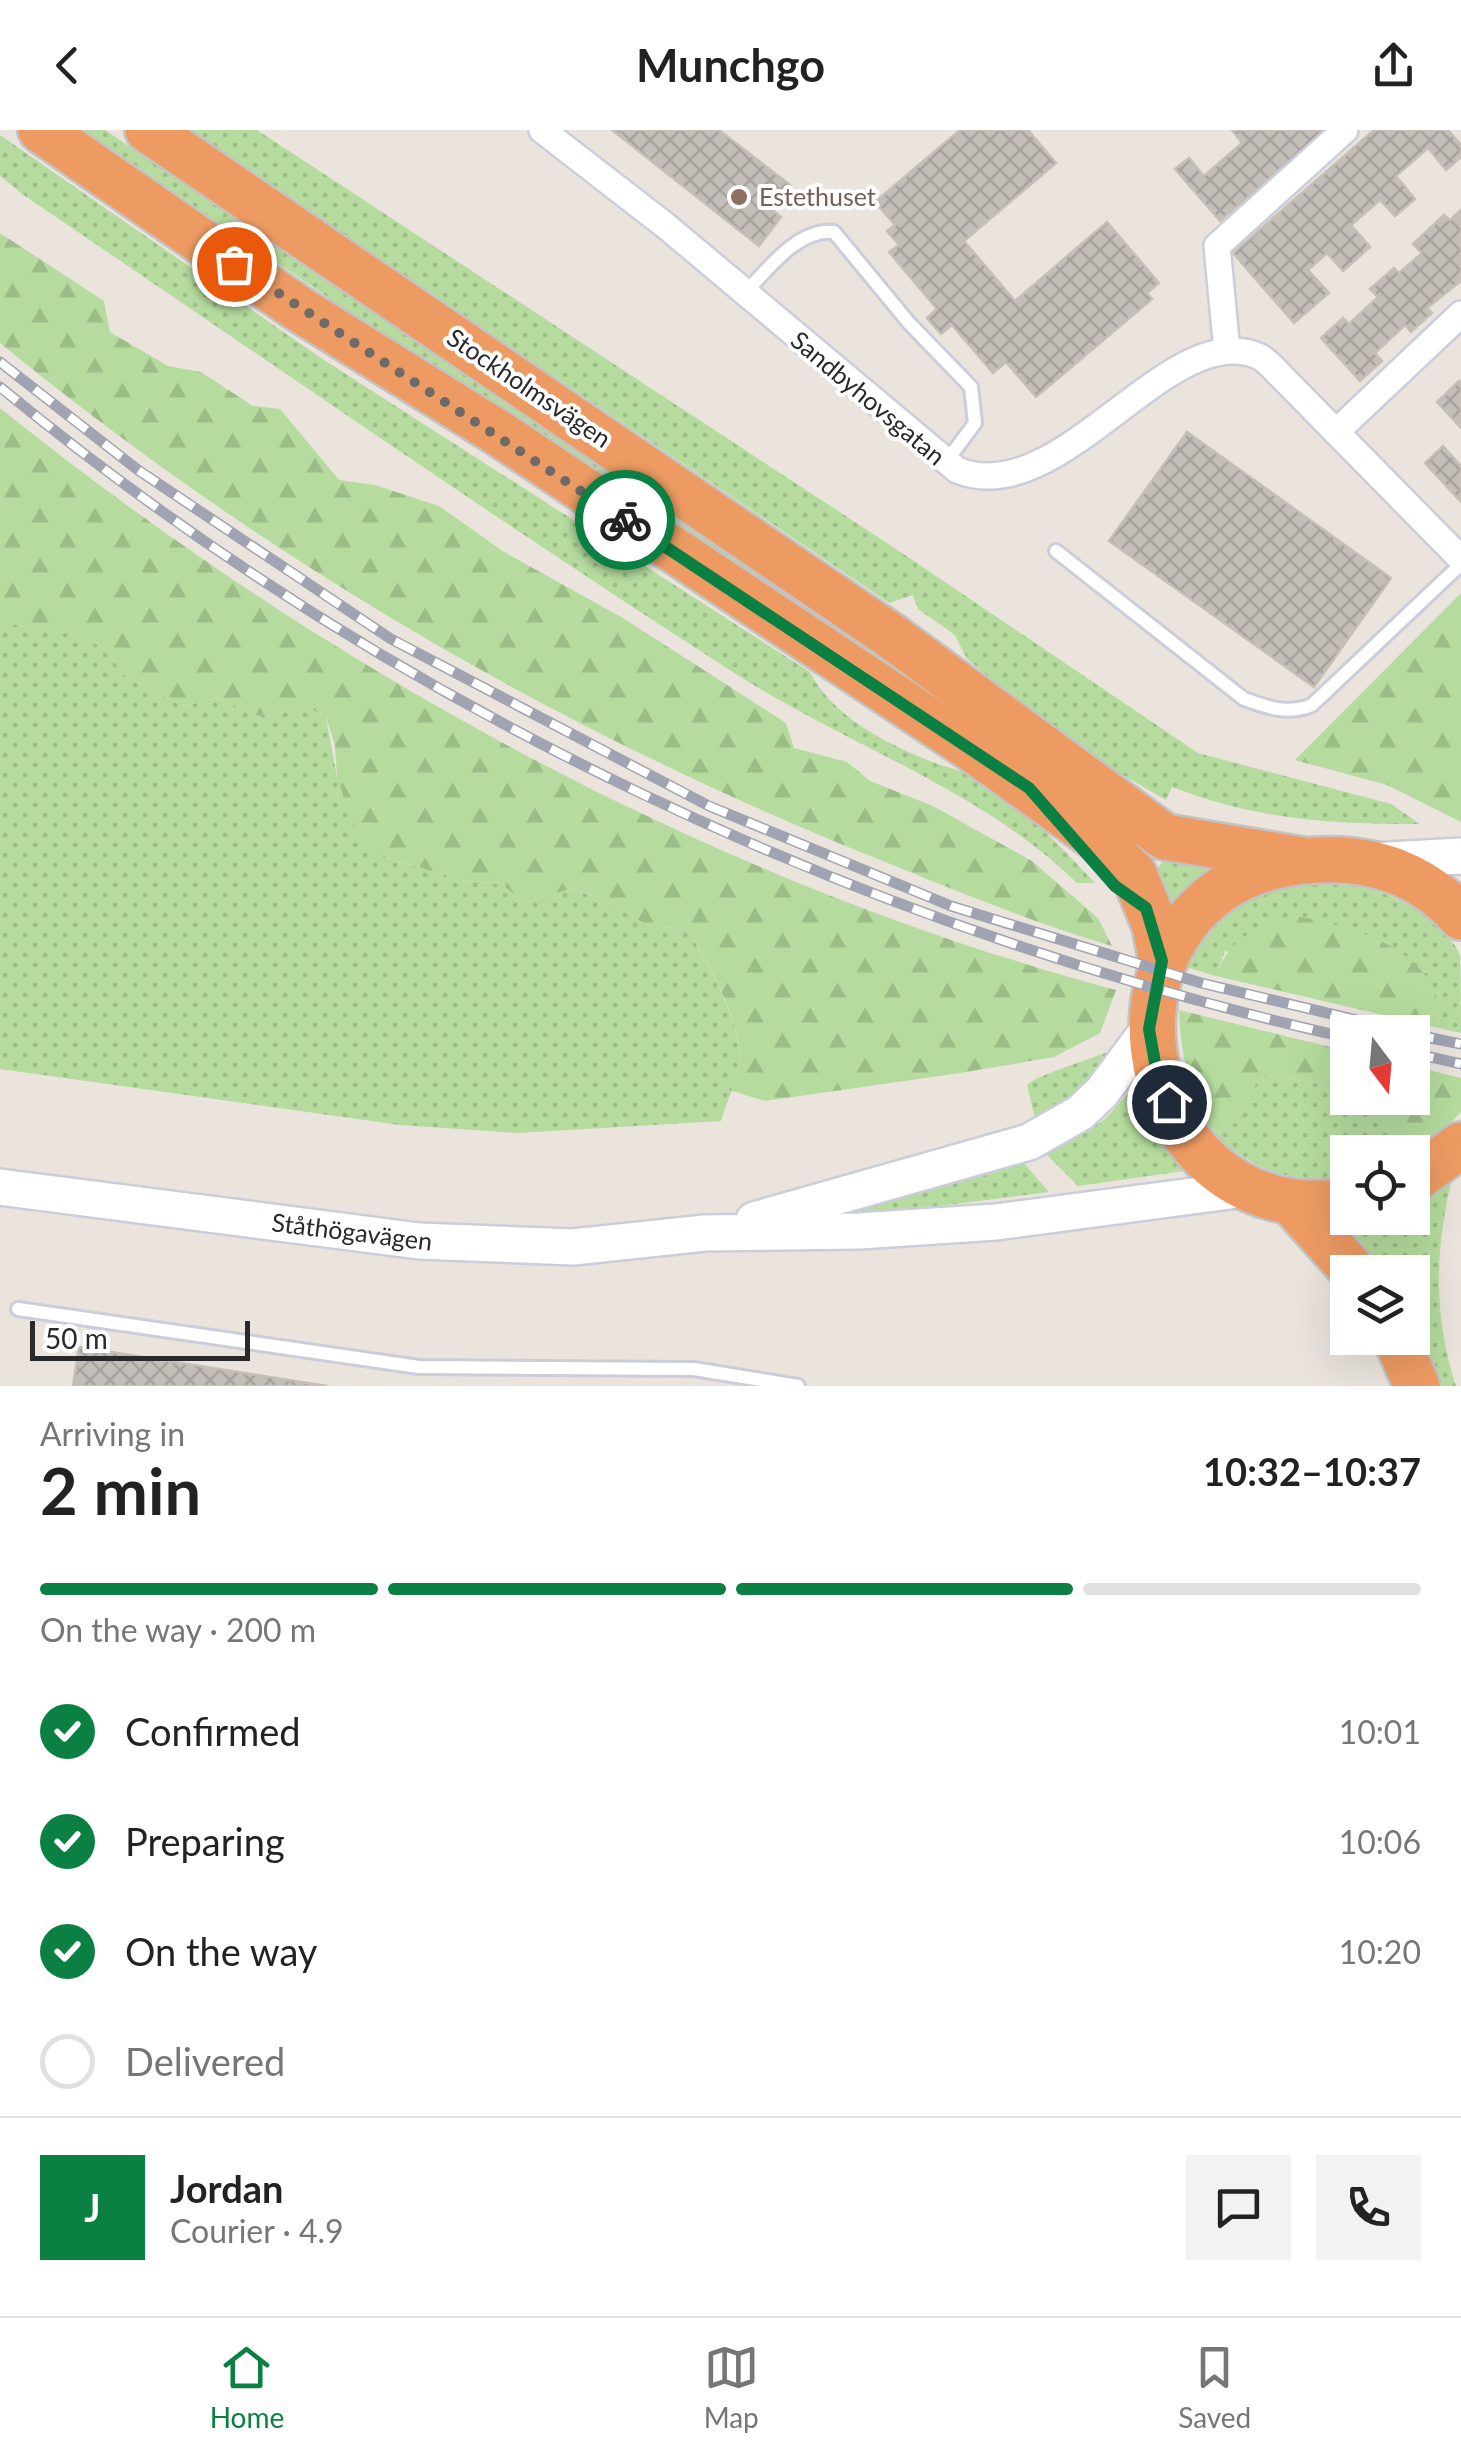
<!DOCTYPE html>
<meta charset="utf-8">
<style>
body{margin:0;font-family:Lato,sans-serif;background:#f2f2f2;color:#222;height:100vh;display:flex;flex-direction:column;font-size:38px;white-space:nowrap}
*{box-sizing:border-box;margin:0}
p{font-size:32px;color:#767676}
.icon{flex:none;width:55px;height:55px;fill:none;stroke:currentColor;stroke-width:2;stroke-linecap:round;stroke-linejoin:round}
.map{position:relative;height:1256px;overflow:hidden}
.sheet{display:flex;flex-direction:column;background:#fff;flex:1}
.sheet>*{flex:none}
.needle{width:65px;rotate:164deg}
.tools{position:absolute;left:1330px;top:885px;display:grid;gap:20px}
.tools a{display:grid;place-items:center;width:100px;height:100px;border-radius:0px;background:#fff;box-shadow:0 10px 40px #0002;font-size:50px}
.scale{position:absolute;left:30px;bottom:25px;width:220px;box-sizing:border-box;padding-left:10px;border:5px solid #292929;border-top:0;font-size:28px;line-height:35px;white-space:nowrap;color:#292929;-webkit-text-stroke:8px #fff;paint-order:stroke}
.pin{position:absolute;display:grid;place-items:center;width:85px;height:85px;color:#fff;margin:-42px;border:5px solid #fff;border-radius:50%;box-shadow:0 2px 10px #0007}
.courier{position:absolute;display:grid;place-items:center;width:100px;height:100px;margin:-50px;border:8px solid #0b8043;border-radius:50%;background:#fff;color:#222;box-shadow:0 2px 12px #0007}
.summary em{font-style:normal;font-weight:700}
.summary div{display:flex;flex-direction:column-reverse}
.summary{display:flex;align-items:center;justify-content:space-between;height:170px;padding:0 40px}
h1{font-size:65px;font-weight:700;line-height:75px}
.bar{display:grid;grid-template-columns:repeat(4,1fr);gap:15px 10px;align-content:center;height:120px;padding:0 40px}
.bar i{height:12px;border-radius:8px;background:#e0e0e0}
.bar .active{background:#0b8043}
.bar p{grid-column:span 4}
.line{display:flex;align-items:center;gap:25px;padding:0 40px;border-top:2px solid #e0e0e0}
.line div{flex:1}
.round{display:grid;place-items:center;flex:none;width:105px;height:105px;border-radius:0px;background:#f2f2f2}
ol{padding:0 40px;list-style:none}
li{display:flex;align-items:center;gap:30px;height:110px}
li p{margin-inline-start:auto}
li .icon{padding:10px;border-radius:50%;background:#0b8043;color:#fff;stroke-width:4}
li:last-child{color:#767676}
li i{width:55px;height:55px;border:5px solid #e0e0e0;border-radius:50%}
header{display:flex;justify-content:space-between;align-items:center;height:130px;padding:0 40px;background:#fff;font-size:45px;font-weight:700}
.dock{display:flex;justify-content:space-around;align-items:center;height:140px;border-top:2px solid #e0e0e0;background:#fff;font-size:28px;color:#767676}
.dock a{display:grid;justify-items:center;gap:5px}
.dock .active{color:#0b8043}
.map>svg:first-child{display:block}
.grass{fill:url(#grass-dots)}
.forest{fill:url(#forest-firs)}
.building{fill:url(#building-cross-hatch);stroke:#c5bfb6;stroke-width:2.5}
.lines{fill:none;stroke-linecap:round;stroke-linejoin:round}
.lane-casing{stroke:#cbceda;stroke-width:18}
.street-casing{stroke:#cbceda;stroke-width:30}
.secondary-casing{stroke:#cbceda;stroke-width:40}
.highway-casing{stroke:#c3c3c3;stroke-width:50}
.lane{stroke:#fff;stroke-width:12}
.street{stroke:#fff;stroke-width:25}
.secondary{stroke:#fff;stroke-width:35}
.highway{stroke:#ee9b63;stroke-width:45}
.rail-casing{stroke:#a0a3b2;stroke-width:11}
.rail{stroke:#fff;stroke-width:8;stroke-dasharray:22;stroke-linecap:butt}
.done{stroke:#6d6a68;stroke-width:10;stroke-dasharray:0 18}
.route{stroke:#0b8043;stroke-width:12}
.education-dot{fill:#8d6e63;stroke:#fff;stroke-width:4}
.labels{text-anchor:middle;stroke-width:8;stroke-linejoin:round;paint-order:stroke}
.education-label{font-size:25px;fill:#785e54;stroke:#fff;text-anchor:start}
.street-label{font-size:25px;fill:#292929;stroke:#fff}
</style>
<header><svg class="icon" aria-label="back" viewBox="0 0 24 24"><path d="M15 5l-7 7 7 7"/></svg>Munchgo<svg class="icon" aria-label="share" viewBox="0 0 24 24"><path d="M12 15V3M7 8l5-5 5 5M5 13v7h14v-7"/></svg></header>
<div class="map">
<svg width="1461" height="1256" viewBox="0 0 1461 1256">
<defs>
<pattern id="grass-dots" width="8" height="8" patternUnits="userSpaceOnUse" patternTransform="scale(2.5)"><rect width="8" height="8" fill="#b5dc9e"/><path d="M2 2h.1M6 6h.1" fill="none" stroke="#9cbd88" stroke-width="1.8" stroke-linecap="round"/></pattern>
<pattern id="forest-firs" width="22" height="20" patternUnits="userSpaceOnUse" patternTransform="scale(2.5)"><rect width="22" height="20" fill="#b5dc9e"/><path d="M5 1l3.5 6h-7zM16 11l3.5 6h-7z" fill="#9cbd88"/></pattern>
<pattern id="building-cross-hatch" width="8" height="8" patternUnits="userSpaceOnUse" patternTransform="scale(2.5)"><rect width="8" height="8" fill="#c3beb8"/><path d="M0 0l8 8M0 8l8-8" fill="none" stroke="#a8a39e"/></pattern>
</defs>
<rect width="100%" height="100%" fill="#eae4dd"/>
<g class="grass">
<polygon points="82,0 105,0 1151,709 1146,721 1133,730 407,221"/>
<path d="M190,0H257L896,419L1198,623L1391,674L1420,694C1329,694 1258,690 1172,657L1166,670L1071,615L967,529L955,505L918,479L913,465L889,473Z"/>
<path d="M0,5L324,230L810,542C832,586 885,613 930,631C944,637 961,640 974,647C1022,674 1057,713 1095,753H1077C981,659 848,616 736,544C496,390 261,226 25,66L0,46Z"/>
<path d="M0,492L81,505L105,519L126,547L184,576L218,568L263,588L305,576L326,587L337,647L387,728L466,751L502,754L524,773L569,759L598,767L649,796L687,799C707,831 741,892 740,930C739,948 726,972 721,991L518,1003L400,995L0,939Z"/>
<polygon points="1172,720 1223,737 1177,789 1150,748"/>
<path d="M1346,750C1385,762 1442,784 1460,825C1461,844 1461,881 1461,903L1439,898L1436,866L1225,821L1216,846L1176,834L1194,799L1259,756Z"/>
<path d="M1114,919L1097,949L1036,993L1027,955C1034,946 1095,928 1114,919Z"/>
<path d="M1268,945L1347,959L1348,968H1380L1385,995L1425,1020L1413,1030L1412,1022H1348L1347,1052C1283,1048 1267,1046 1214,1006L1237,991L1257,951Z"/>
<polygon points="1133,958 1139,959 1149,989 1185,1036 1184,1041 1078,1056 1045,1023 1104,990"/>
<polygon points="1021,1030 1049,1062 876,1084 850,1081"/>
<path d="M1452,1048C1435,1119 1433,1186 1456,1256H1440L1413,1188L1412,1142H1384L1341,1094L1369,1088H1412L1413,1071Z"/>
</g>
<g class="forest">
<path d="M0,103L104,171L110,202L168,236L201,242L253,276L280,279L339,350L375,355L439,376L504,422L623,488L786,593L794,618L847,632L870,651L933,676L1032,731L1098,788L1112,816C1028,791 944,756 863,723C550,596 262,427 0,213Z"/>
<path d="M0,278C326,540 710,751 1116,860L1100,903L1054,927L960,943L765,971L729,960C733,951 739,940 740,930C742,893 707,830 687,799L649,796L598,767L570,759L524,773L502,754L466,751L387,728L358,706L337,647L335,615L326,587L305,576L263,588L218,568L184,576L126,547L105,519L81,505L0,492Z"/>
<polygon points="1461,463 1461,692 1387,655 1295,630"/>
<path d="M1294,786C1342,794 1416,812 1436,865C1439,875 1438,888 1439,898L1216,846C1230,806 1256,798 1294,786Z"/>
<path d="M1179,880L1347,921V959L1268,945L1257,951L1237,991L1214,1006C1190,963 1181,929 1179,880Z"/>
<polygon points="1413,936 1461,948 1461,982 1425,1020 1402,1017 1385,995 1380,968 1412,968"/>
</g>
<g class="building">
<polygon points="612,0 719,0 790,55 771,79 781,87 759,116"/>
<polygon points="960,0 1028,0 1056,33 964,111 1015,171 1107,92 1159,153 1147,163 1152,169 1036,267 1006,232 993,243 952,195 941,204 927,188 937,179 889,122 899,115 887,101 895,95 875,72"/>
<polygon points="1232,0 1325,0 1220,91 1175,39 1189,28 1204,46 1242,13"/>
<polygon points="1374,0 1448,0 1461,15 1461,27 1446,40 1428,18 1396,46 1415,69 1395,86 1380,70 1351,95 1370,117 1343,141 1327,123 1308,140 1329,163 1294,193 1233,123"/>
<polygon points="1461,80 1461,151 1427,178 1432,183 1411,202 1405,195 1375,223 1382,231 1360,251 1321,208 1343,188 1349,194 1378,167 1370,159 1394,138 1399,143 1422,123 1413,114 1444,85 1450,90"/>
<polygon points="1459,251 1461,254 1461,298 1437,272"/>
<polygon points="1187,302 1391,448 1314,557 1109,411"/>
<polygon points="1443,316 1461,336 1461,372 1425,333"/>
<polygon points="79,1217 327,1256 73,1256"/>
</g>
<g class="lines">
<defs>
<g id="lane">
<path d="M745,163C768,139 798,98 834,102L909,193L971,257L975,293L946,332"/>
<path d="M1056,421L1244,569C1269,578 1288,585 1312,575L1461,434"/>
<polyline points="18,1179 419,1237 694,1239 798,1256"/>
</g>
<g id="street">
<path d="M542,0L666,96L957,340C1060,383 1169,187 1258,226C1267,230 1274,239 1281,246L1461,429"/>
<polyline points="1227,221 1217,116 1345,0"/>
<polyline points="1336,302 1461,184"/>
</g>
<g id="secondary">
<polyline points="1372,731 1461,726"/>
<polyline points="0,1057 419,1111 573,1117 705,1103 859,1101 996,1092 1245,1059"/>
<polyline points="754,1090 1029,1012 1080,983 1102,962 1149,899"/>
</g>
<g id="highway">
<polyline points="41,0 299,179 497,302 971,618 1098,709 1134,744 1155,796 1162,831"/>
<polyline points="148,0 891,506 1165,707 1302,730"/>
<polyline points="1412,1051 1461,1015"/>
<path d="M1348,1071C1116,1105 1071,742 1318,730C1374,727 1424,745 1461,787"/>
<polyline points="1291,1072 1354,1142"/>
<polyline points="1396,1208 1417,1256"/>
</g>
</defs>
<use href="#lane" class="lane-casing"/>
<use href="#street" class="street-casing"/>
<use href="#secondary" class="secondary-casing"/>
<use href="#highway" class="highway-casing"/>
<use href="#lane" class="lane"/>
<use href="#street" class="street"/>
<use href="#secondary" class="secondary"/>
<use href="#highway" class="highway"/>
<defs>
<g id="rail">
<polyline points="0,232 138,340 391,509 709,676 951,776 1201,853 1407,902"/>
<path d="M0,257C390,578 856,796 1348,908"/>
<polyline points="1412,904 1461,914"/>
<polyline points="1412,923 1461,934"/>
</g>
</defs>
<use href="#rail" class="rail-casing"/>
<use href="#rail" class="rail"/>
</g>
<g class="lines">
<polyline class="done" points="234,134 625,390"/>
<polyline class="route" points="625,390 1029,658 1115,756 1146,778 1162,831 1149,899 1157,944 1169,972"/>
</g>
<circle class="education-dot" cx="739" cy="67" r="10"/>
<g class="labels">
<g class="education-label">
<text x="759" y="76">Estethuset</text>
</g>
<g class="street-label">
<text transform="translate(529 258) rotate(34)" y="9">Stockholmsvägen</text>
<text transform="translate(868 268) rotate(40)" y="9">Sandbyhovsgatan</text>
<text transform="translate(352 1102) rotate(7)" y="9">Ståthögavägen</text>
</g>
</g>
</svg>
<div class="tools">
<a><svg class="needle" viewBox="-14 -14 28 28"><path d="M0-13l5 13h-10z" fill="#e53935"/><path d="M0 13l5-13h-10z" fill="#767676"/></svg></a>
<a><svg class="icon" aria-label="locate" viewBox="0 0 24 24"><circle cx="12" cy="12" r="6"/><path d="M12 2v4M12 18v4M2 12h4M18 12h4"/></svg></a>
<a><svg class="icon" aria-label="layers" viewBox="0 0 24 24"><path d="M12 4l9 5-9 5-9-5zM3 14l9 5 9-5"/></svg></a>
</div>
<div class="scale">50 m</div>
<div class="pin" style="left:234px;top:134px;background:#ea580c"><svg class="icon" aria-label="bag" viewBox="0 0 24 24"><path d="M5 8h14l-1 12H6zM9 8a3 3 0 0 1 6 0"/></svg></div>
<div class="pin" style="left:1169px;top:972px;background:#1f2937"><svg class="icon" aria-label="home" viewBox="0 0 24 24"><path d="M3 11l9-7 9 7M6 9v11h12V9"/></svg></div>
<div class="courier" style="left:625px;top:390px"><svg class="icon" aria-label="bike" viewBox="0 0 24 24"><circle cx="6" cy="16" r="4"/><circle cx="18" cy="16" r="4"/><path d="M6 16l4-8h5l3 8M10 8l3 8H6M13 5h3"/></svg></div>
</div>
<section class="sheet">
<div class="summary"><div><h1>2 min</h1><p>Arriving in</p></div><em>10:32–10:37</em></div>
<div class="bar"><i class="active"></i><i class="active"></i><i class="active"></i><i></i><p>On the way · 200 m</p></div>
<ol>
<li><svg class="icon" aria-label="check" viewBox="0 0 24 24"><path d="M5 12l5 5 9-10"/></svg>Confirmed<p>10:01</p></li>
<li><svg class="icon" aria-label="check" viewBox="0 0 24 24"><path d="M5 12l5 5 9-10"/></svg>Preparing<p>10:06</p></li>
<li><svg class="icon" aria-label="check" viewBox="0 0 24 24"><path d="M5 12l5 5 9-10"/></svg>On the way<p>10:20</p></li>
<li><i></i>Delivered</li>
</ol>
<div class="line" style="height:180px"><b class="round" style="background:#0b8043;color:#fff">J</b><div><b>Jordan</b><p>Courier · 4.9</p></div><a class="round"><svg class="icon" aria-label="chat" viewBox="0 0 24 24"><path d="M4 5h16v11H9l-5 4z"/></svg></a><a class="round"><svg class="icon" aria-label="phone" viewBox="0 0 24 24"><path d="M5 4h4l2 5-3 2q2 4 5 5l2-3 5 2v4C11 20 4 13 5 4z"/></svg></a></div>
</section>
<nav class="dock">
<a class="active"><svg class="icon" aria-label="home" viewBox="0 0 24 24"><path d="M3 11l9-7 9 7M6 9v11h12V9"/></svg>Home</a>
<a><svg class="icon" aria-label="map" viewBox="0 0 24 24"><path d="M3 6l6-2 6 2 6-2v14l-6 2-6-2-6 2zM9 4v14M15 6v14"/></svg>Map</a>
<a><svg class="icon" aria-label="saved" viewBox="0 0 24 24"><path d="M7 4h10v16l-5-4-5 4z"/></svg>Saved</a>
</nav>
